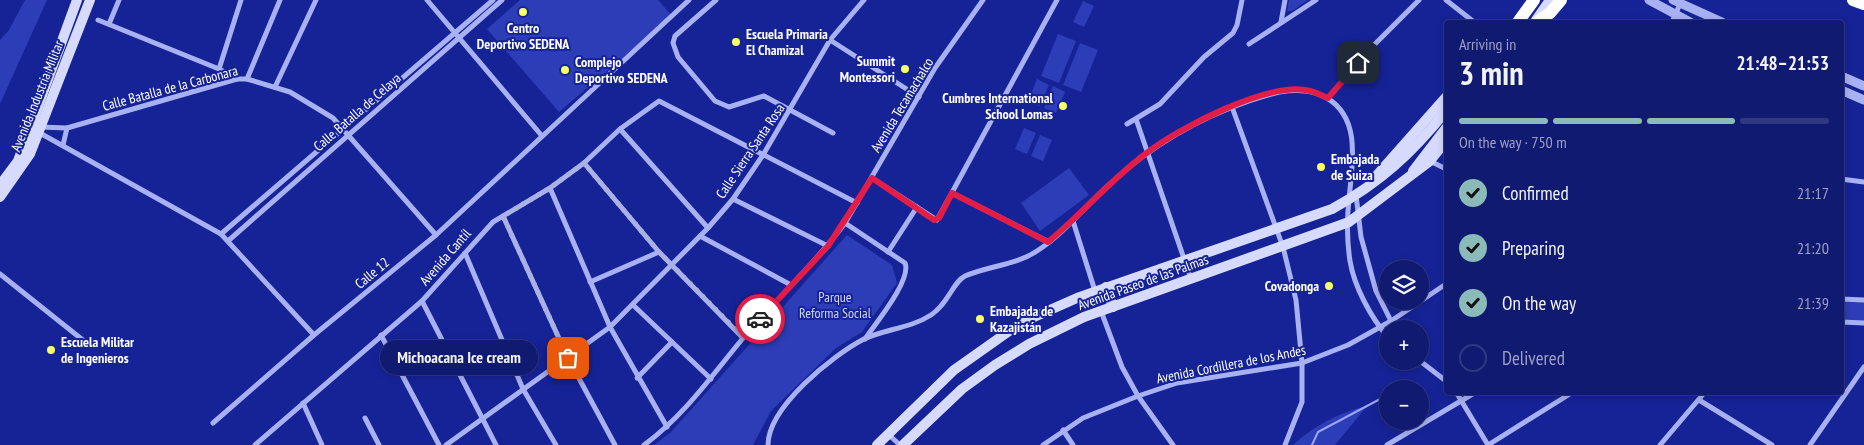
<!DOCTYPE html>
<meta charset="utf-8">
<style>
body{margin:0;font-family:"PT Sans Narrow",sans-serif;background:#192376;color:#f1f3f6;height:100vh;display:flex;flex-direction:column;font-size:19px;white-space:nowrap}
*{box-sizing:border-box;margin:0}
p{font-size:16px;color:#9ca1c3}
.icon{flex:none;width:28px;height:28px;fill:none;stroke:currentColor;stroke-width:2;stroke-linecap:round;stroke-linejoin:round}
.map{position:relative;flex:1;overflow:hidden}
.sheet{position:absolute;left:1444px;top:20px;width:400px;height:375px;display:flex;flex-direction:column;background:#101a71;border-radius:5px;box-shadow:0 2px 8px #0003,0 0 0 1px #303884}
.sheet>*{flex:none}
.buttons{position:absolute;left:1379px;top:260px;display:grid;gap:10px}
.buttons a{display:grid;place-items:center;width:50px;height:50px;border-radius:50%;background:#101a71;box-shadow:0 2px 8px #0003,0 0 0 1px #303884;font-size:25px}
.pin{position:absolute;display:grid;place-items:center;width:42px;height:42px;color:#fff;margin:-21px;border-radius:10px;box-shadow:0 2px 8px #0006}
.courier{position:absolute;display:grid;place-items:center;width:50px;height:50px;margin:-25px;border:4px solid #e11d48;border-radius:50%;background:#fff;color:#222;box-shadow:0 1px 6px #0007}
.bubble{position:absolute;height:35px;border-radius:18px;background:#101a71;box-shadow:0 2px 8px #0003,0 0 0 1px #303884;font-size:16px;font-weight:800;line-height:35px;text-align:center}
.overview em{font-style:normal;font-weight:800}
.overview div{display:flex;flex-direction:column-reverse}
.overview{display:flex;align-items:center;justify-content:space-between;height:85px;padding:0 15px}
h1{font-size:32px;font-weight:800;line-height:38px}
.bar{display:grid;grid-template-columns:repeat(4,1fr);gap:8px 5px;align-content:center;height:60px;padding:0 15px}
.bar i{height:6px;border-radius:4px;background:#303884}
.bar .current{background:#8bbbb9}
.bar p{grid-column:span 4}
ol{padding:0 15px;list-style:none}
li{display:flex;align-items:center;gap:15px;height:55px}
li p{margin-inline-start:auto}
li .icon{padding:5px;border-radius:50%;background:#8bbbb9;color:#111;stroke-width:4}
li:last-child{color:#9ca1c3}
li i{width:28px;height:28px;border:2px solid #303884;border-radius:50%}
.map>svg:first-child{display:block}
.green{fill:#2c3db7}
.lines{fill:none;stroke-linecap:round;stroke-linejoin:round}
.stream{stroke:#9aa6f4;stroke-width:2}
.minor{stroke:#a8b1f2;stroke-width:5}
.tertiary{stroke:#a8b1f2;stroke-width:9}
.secondary{stroke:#d6dafc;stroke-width:10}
.motorway{stroke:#fff;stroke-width:12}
.secondary-bridge{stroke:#d6dafc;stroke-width:10}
.motorway-bridge{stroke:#fff;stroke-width:12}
.done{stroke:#adb2db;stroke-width:5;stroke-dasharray:0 9}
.route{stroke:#e11d48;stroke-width:6}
.poi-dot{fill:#f9ff68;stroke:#162397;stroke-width:2}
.labels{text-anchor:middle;stroke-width:4;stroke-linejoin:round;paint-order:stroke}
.poi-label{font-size:14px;font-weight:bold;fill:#fff;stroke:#162397;text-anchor:start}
.street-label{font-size:14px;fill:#fff;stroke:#162397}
.park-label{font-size:14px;fill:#cfd5fc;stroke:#162397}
</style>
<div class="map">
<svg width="1864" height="445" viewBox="0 0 1864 445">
<rect width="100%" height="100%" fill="#162397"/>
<g class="green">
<polygon points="25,0 47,0 0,104 0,40 9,30"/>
<polygon points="520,0 658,0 672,16 559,112 487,29"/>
<polygon points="1289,0 1308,0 1292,11 1287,11"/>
<polygon points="1083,1 1094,6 1084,27 1073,22"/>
<polygon points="1058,34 1076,41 1059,83 1041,76"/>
<polygon points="1080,43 1098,50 1081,92 1063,85"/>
<polygon points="1037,79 1049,85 1040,106 1028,101"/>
<polygon points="1053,86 1065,92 1056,113 1044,108"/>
<polygon points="1024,128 1036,133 1027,154 1015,149"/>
<polygon points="1040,135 1052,140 1043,161 1031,156"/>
<polygon points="1069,168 1089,195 1040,231 1021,203"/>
<polygon points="847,235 892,265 897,283 862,332 836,348 771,411 753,445 654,445 671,432"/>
<polygon points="1841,299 1864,300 1864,323 1841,323"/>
<path d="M1367,406L1335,445H1293C1313,426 1340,412 1367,406Z"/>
</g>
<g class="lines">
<polyline class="stream" points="1312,445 1318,432 1382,398"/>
<g class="minor">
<polyline points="427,0 542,136"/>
<polyline points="716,0 675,36 673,43 678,57 715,101 729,107 764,96 833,133"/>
<polyline points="1446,0 1474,22"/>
<polyline points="98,20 219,69 237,79"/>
<polyline points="1281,22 1285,0"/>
<polyline points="1672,22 1680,4"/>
<polyline points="109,24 119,0"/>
<polyline points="830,40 919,97"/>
<polyline points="1249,44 1316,0"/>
<polyline points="219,69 241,0"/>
<polyline points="247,79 280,0"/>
<polyline points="275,87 316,0"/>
<polyline points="1328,98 1368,51 1419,0"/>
<polyline points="1232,107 1283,247 1296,300 1302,363 1302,402 1285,445"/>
<polyline points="1136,119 1191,279"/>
<polyline points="1127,124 1160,104 1204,57 1233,33 1237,25 1242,0"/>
<polyline points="40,127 67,128 237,79 247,79 290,92 333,118 436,235"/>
<polyline points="620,129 708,228"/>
<polyline points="38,132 221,234 314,335"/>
<polyline points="63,145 67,128"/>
<polyline points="1430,161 1446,169"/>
<polyline points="584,163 659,252 743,338"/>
<polyline points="872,178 937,220 1057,0"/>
<polyline points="1841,179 1864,182"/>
<polyline points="550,188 610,327 667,427"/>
<polyline points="952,193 1049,242"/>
<polyline points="1356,195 1361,237 1376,291 1391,321"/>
<polyline points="733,199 828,246"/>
<polyline points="503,216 568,358 615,445"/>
<polyline points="1073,221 1095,291"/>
<path d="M845,223L905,263C912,280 875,324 865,339"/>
<polyline points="221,234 493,0"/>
<polyline points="700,236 791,285"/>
<polyline points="228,241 502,0"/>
<polyline points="888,252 917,207"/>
<polyline points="465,253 523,389 556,445"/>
<polyline points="0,274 84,341"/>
<polyline points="590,282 659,252"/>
<polyline points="1841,299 1864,300"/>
<polyline points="422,301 496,445"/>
<polyline points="633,305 711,379"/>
<polyline points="1101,311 1122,367 1138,396 1173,445"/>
<polyline points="1841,322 1864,323"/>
<polyline points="381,335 439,445"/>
<polyline points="1420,361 1446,381"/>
<polyline points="637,378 672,342"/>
<polyline points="1456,392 1488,445"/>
<polyline points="1699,400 1772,445"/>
<polyline points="303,403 322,445"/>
<polyline points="365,418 379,445"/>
<polyline points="213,423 314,335 436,235 689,0"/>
<polyline points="1063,430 1073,445"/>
<polyline points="888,434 900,445"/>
<polyline points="255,445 422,301 493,222 550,188 584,163 620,129 659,101 857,203"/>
<polyline points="446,445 610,327 708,228 733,199 763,155 830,40 864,0"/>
<path d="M644,445C685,415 712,375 744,337C777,298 815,264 845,223L935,68L983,0"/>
<path d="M768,445C768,407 833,355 864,339C886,329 911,328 931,315C948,304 953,282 965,276C988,266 1016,265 1037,251C1065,233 1086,205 1111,183C1151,146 1197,119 1249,101C1274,92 1303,84 1327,98C1362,119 1352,165 1349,199C1347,218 1347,242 1350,261C1354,286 1371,318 1388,337"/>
<polyline points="1043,445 1083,418 1138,396 1177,383 1302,363 1348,345 1391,321 1446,284"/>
<polyline points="1387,445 1476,392"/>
<polyline points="1488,445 1573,392"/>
<polyline points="1660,445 1705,392"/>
<polyline points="1810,445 1864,367"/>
</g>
<g class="tertiary">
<polyline points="1649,0 1690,22"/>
<polyline points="1673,0 1722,22"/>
<polyline points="1841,76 1864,86"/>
<polyline points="1841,90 1864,100"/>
</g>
<g class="secondary">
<polyline points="1413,171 1446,128"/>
<polyline points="1377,175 1446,97"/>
<polyline points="0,185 18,161 77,0"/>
<polyline points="0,197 30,154 90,0"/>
<polyline points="1106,287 1113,307"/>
<path d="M877,445L954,370L1012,329L1034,317L1077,298L1332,209C1381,182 1411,154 1446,111"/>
<polyline points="903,445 962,389 995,365 1029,344 1084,317 1349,222 1430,161 1446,141"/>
</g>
<g class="motorway">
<polyline points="1853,0 1864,4"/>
<polyline points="1518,22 1534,0"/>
</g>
<polyline class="secondary-bridge" points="1536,20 1550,0"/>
<polyline class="motorway-bridge" points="1537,22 1550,13 1561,0"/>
</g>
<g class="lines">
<polyline class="done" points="568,358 503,216 550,188 584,163 659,252 744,338 760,319"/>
<path class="route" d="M760,319L828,246L872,178L934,220L939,218L952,193L1048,242C1083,213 1112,178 1148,152C1179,128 1271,80 1310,91C1316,92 1322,96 1328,98L1358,63"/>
</g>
<g class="poi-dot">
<circle cx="523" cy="12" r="5"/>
<circle cx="736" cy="42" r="5"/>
<circle cx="905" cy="69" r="5"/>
<circle cx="565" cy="70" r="5"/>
<circle cx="1063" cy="106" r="5"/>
<circle cx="1321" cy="167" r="5"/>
<circle cx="1329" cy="286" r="5"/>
<circle cx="980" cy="319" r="5"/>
<circle cx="51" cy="350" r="5"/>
</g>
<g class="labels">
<g class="poi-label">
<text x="523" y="33" text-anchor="middle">Centro<tspan x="523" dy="16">Deportivo SEDENA</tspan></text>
<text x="746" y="39">Escuela Primaria<tspan x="746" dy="16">El Chamizal</tspan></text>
<text x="895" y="66" text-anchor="end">Summit<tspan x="895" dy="16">Montessori</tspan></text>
<text x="575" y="67">Complejo<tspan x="575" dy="16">Deportivo SEDENA</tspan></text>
<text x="1053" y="103" text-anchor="end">Cumbres International<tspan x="1053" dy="16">School Lomas</tspan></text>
<text x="1331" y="164">Embajada<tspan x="1331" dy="16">de Suiza</tspan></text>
<text x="1319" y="291" text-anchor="end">Covadonga</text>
<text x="990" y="316">Embajada de<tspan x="990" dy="16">Kazajistán</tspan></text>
<text x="61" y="347">Escuela Militar<tspan x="61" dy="16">de Ingenieros</tspan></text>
</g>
<g class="street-label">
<text transform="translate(170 88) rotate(-15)" y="5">Calle Batalla de la Carbonara</text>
<text transform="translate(37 96) rotate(-68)" y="5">Avenida Industria Militar</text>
<text transform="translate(902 105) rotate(-59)" y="5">Avenida Tecamachalco</text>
<text transform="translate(357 112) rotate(-41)" y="5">Calle Batalla de Celaya</text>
<text transform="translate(750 151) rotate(-56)" y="5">Calle Sierra Santa Rosa</text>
<text transform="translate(445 257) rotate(-49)" y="5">Avenida Cantíl</text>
<text transform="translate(372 273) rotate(-40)" y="5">Calle 12</text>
<text transform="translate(1143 282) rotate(-20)" y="5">Avenida Paseo de las Palmas</text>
<text transform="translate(1231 364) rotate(-11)" y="5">Avenida Cordillera de los Andes</text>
</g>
<g class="park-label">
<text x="835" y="302">Parque<tspan x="835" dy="16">Reforma Social</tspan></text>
</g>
</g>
</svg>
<div class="buttons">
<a><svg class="icon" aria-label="layers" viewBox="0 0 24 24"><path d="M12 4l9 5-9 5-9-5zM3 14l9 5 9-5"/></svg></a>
<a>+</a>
<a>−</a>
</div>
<div class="pin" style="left:568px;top:358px;background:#ea580c"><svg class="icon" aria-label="bag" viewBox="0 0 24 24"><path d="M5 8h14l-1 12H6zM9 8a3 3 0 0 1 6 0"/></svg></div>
<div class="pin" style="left:1358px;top:63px;background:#1f2937"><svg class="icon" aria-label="home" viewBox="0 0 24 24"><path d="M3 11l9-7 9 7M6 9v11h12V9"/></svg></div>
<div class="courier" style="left:760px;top:319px"><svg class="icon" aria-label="car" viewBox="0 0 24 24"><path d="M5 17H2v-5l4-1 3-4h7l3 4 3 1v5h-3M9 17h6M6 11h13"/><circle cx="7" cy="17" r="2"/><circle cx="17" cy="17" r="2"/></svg></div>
<div class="bubble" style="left:380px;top:340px;width:158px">Michoacana Ice cream</div>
<section class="sheet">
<div class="overview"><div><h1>3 min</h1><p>Arriving in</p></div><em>21:48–21:53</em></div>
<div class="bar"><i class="current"></i><i class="current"></i><i class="current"></i><i></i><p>On the way · 750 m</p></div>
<ol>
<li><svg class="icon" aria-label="check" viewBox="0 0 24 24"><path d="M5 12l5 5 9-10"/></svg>Confirmed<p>21:17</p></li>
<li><svg class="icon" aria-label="check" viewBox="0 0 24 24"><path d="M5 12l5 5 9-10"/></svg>Preparing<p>21:20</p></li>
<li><svg class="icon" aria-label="check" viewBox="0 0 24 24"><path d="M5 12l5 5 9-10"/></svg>On the way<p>21:39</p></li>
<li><i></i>Delivered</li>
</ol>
</section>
</div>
